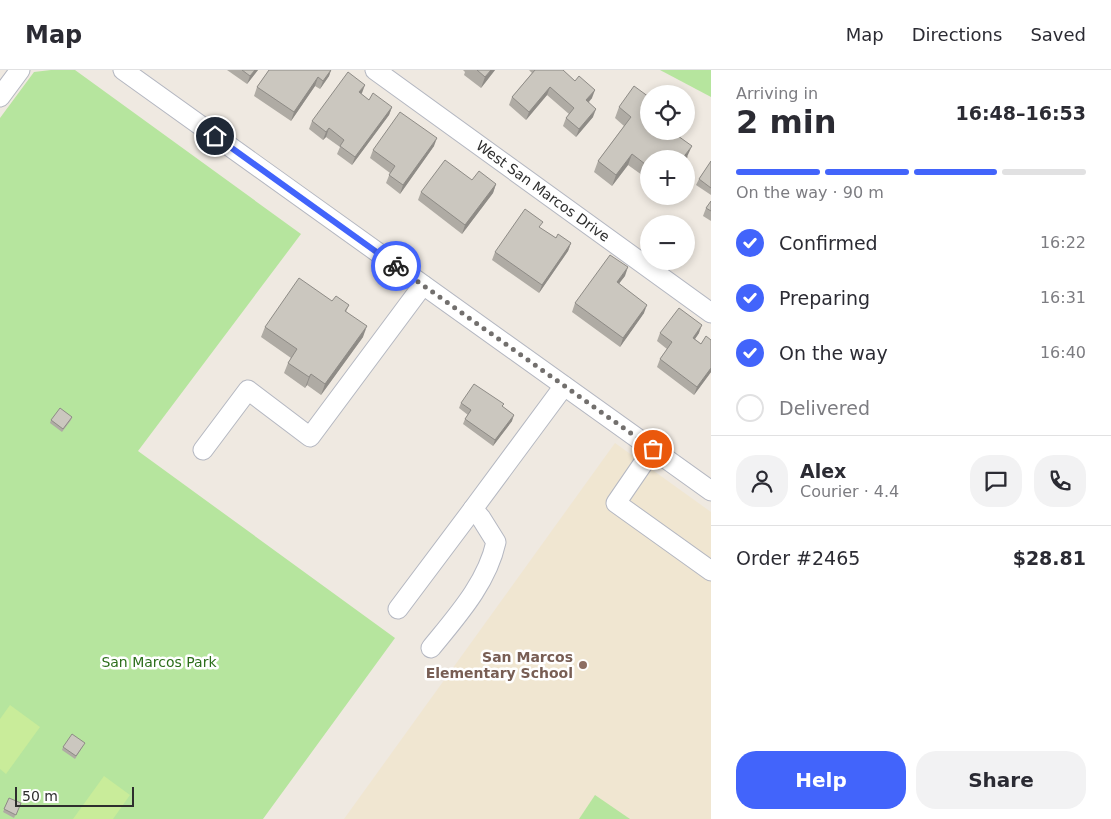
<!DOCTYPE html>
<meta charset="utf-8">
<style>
body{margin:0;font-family:"DejaVu Sans",sans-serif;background:#f2f2f3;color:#2b2b33;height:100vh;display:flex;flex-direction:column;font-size:19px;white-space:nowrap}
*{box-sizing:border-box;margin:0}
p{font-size:16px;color:#7c7c81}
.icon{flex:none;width:28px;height:28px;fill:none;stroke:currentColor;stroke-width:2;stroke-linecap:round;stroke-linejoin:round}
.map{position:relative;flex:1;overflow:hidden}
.details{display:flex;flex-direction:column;background:#fff;width:400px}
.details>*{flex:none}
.tools{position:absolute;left:640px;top:15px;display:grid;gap:10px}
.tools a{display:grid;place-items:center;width:55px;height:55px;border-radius:50%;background:#fff;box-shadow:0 2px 8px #0003;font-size:25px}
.scale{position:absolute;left:15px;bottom:12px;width:119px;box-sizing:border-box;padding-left:5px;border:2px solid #2e2e2e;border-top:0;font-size:14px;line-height:18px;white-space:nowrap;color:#2e2e2e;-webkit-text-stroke:4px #fff;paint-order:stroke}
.pin{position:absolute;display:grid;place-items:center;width:42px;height:42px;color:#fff;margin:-21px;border:2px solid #fff;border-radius:50%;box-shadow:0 1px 5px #0007}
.courier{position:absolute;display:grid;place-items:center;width:50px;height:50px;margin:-25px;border:4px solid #4264fb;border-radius:50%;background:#fff;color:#222;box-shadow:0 1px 6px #0007}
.summary em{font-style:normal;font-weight:600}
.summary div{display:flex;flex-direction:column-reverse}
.summary{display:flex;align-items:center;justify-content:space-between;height:85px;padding:0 25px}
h1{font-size:32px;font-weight:600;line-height:38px}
.bar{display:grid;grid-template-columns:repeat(4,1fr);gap:8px 5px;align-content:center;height:60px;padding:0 25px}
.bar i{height:6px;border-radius:4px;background:#e1e1e2}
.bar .selected{background:#4264fb}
.bar p{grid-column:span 4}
.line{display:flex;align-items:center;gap:12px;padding:0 25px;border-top:1px solid #e1e1e2}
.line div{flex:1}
.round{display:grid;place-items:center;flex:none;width:52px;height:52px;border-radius:20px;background:#f2f2f3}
ol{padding:0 25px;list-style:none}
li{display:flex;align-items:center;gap:15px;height:55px}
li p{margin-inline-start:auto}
li .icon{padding:5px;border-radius:50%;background:#4264fb;color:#fff;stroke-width:4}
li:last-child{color:#7c7c81}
li i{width:28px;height:28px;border:2px solid #e1e1e2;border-radius:50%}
.action{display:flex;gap:10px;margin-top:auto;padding:10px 25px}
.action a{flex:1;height:58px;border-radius:20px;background:#4264fb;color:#fff;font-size:20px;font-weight:600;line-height:58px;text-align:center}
.action a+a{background:#f2f2f3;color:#2b2b33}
header{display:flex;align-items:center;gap:30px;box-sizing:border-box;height:70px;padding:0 25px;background:#fff;border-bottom:1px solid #e1e1e2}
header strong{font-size:24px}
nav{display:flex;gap:28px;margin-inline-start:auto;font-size:18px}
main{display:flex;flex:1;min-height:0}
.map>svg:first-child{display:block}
.education{fill:#f0e6d1}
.green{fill:#b6e59e}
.pitch{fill:#c9ec9a}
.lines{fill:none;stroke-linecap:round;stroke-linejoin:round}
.minor-casing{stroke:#b4b7c1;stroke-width:21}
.minor{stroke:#fff;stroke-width:19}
.wall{fill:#afaba4}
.shaded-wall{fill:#8e8b86}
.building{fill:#cbc7bf;stroke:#8e8b86}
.done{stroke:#726f6d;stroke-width:5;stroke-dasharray:0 9}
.route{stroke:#4264fb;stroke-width:6}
.education-dot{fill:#8d6e63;stroke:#fff;stroke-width:2}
.labels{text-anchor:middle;stroke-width:5;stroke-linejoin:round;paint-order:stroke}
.street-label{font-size:14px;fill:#2e2e2e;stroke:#fff}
.education-label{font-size:14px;font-weight:bold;fill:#785e54;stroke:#fff;text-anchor:end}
.park-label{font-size:14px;fill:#2c6e1b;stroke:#fff}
</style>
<header>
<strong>Map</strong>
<nav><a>Map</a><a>Directions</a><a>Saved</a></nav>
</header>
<main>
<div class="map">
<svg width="711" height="749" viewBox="0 0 711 749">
<rect width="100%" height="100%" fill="#efe9e1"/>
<polygon class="education" points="615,373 711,442 711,749 344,749"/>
<g class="green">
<polygon points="51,0 75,0 301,164 138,381 395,568 263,749 0,749 0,48 34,2"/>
<polygon points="660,0 711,0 711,27"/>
<polygon points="595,725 630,749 579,749"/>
</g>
<g class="pitch">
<polygon points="10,635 40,657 6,704 0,699 0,649"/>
<polygon points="104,706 130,725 113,749 73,749"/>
</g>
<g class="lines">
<defs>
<g id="minor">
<polyline points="123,0 711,421"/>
<polyline points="375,0 711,243"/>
<polyline points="0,27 20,0"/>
<polyline points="653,379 616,433 711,501"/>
<polyline points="203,380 248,320 310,367 423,215"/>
<polyline points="398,539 473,439"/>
<path d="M431,578C457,546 487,513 496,472L481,448L473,439L564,316"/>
</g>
</defs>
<use href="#minor" class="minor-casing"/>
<use href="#minor" class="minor"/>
</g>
<g class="wall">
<polygon points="227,0 258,0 247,14"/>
<polygon points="269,0 331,0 329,6 320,19 315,16 291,51 254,26 257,17"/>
<polygon points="463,0 495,0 481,18 464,5 465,2"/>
<polygon points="529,0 563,0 592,28 589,32 593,47 576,67 563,56 566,48 569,44 547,25 526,50 509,35 512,27 532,3"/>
<polygon points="362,23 361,24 369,30 392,37 389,45 352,95 337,84 340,77 326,67 323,70 309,59 312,51"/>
<polygon points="619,37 645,38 644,41 688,87 686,89 649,89 649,110 628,95 612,116 594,102 598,91 624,56 615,48"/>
<polygon points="434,76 400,124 386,113 390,103 370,88 373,80"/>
<polygon points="711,91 711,125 696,115 699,109"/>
<polygon points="472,110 496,114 493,123 462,164 418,130 421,122"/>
<polygon points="711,131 711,151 703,146 706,138"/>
<polygon points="540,158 556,168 571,173 568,181 539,223 492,190 495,182"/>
<polygon points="625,206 619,213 644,243 620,277 572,242 575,233"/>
<polygon points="332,231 349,235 346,242 363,267 321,325 307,315 305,318 284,303 288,293 291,288 261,267 265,257"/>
<polygon points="660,263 699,263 695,269 701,274 711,270 711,302 694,325 657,297 660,289 667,279 657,271"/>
<polygon points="461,333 503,337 512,351 493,376 463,354 465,349 468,345 459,338"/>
<polygon points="72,347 71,350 62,362 50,353 51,350"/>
<polygon points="83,676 75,689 62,680 63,677"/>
<polygon points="9,728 21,733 14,748 3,742"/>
</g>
<g class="shaded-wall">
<polygon points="255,0 258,0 247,14 250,6"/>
<polygon points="331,0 329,6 320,19 323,11"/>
<polygon points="491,0 495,0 481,18 485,7"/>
<polygon points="318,7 315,16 291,51 294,42"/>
<polygon points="365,15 362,23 356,31 359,22"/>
<polygon points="550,17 547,25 526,50 529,42"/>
<polygon points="595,20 592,28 583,38 586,30"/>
<polygon points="649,29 645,38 637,50 641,39"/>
<polygon points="392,37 389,45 352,95 355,87"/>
<polygon points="596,39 593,47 576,67 579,59"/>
<polygon points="329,58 326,67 323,70 326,62"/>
<polygon points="437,68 434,76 400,124 403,115"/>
<polygon points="692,76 686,89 682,89"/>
<polygon points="632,84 628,95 612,116 616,105"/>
<polygon points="496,114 493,123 462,164 465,155"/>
<polygon points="571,173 568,181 539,223 542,215"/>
<polygon points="628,197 625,206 614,220 617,212"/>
<polygon points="647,235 644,243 620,277 623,268"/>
<polygon points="702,255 699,263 690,276 693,268"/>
<polygon points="367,256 363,267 321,325 325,314"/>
<polygon points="711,298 711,302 694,325 697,317"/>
<polygon points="311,304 307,315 305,318 309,307"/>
<polygon points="514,345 512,351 493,376 495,370"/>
</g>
<g class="building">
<polygon points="242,0 255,0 250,6"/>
<polygon points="269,0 331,0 323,11 318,7 294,42 257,17"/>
<polygon points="477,0 491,0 485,7"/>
<polygon points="535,0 563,0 575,11 579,6 595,20 586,30 596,39 579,59 566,48 574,38 550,17 529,42 512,27"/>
<polygon points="348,2 365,15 359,22 369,30 373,23 392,37 355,87 340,76 344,70 329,58 326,62 312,51"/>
<polygon points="634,16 649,27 649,29 641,39 649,45 649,61 671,61 692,76 682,89 649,89 649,97 632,84 616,105 598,91 631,47 619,37"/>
<polygon points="400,42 437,68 403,115 389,105 395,96 373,80"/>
<polygon points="445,90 472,110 479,101 496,114 465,155 421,122"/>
<polygon points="711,91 711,118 699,109"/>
<polygon points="711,131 711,141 706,138"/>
<polygon points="525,139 543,152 539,157 556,168 558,164 571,173 542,215 495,182"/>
<polygon points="610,185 628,197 617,212 647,235 623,268 575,233"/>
<polygon points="299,208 332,231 336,226 349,235 345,241 367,256 325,314 311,304 309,307 288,293 297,279 265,257"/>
<polygon points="679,238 702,255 693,268 701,274 706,266 711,270 711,298 697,317 660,289 672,272 660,263"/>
<polygon points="474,314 504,334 502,336 514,345 495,370 465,349 471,340 461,333"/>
<polygon points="60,338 72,347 63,359 51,350"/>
<polygon points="72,664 85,673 76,686 63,677"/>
<polygon points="9,728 21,733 16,745 4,739"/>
</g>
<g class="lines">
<polyline class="done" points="396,196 653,379"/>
<polyline class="route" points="215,66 396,196"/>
</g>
<circle class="education-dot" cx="583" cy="595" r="5"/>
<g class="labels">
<g class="street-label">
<text transform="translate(543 121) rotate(36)" y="5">West San Marcos Drive</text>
</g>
<g class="education-label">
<text x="573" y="592">San Marcos<tspan x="573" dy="16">Elementary School</tspan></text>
</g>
<g class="park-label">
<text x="159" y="597">San Marcos Park</text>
</g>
</g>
</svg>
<div class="tools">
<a><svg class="icon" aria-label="locate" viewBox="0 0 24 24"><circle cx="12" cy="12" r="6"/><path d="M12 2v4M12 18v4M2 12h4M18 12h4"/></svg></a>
<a>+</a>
<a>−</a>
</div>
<div class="scale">50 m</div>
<div class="pin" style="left:653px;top:379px;background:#ea580c"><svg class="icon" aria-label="bag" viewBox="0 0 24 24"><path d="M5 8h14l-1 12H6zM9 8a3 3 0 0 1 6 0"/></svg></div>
<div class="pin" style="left:215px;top:66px;background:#1f2937"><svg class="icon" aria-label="home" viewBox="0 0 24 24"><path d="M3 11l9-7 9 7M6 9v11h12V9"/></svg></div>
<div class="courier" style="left:396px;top:196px"><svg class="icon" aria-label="bike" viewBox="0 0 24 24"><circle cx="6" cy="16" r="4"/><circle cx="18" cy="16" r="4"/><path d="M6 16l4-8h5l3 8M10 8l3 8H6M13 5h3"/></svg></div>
</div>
<section class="details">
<div class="summary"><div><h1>2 min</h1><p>Arriving in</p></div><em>16:48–16:53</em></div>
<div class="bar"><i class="selected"></i><i class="selected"></i><i class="selected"></i><i></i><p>On the way · 90 m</p></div>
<ol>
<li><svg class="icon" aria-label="check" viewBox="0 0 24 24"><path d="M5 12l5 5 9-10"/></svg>Confirmed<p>16:22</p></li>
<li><svg class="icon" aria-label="check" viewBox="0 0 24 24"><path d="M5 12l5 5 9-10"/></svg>Preparing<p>16:31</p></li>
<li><svg class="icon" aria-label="check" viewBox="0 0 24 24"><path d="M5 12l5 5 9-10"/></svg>On the way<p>16:40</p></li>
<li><i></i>Delivered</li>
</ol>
<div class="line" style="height:90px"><a class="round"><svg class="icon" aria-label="person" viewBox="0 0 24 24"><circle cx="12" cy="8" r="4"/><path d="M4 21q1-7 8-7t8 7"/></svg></a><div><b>Alex</b><p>Courier · 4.4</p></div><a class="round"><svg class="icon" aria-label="chat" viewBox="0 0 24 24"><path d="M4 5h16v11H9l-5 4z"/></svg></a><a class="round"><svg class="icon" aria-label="phone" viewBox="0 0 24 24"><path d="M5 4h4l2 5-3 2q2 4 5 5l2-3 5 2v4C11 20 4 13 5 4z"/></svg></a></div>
<div class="line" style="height:65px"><div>Order #2465</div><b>$28.81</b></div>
<div class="action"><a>Help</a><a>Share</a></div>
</section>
</main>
